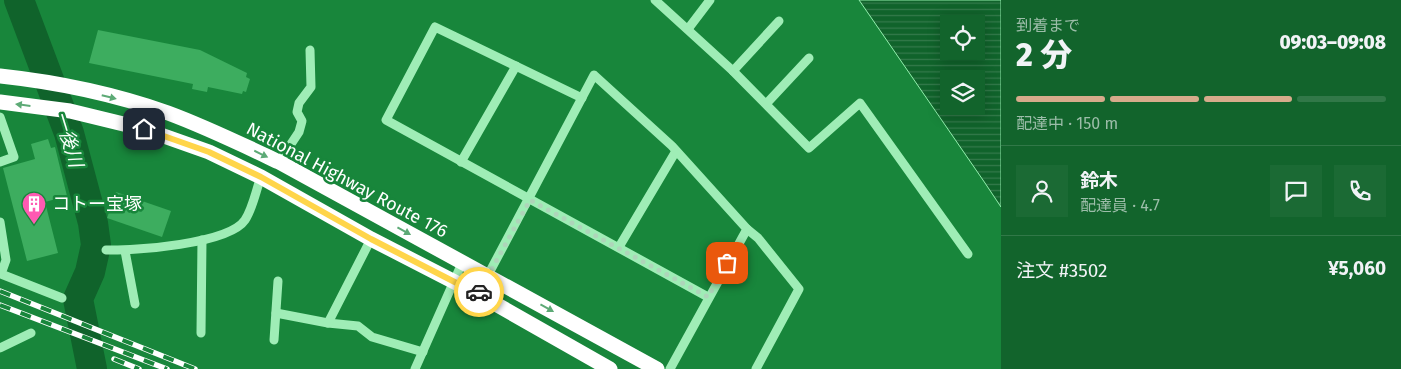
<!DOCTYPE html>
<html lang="ja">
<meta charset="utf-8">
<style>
body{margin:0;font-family:"Fira Sans","Noto Sans JP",sans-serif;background:#1b6a34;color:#f1f3f6;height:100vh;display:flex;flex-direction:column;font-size:19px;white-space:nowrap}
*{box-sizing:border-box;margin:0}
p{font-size:16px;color:#9cbda9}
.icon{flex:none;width:28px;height:28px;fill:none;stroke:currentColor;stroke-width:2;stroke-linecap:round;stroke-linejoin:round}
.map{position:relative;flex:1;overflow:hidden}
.side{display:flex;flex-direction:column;background:#12642c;width:400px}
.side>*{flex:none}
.tools{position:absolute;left:940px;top:15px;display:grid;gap:10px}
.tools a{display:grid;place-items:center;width:45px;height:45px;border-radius:0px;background:#12642c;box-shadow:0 2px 12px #0003;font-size:25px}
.pin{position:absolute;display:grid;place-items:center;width:42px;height:42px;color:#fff;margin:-21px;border-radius:10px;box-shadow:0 2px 8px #0006}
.courier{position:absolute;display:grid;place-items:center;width:50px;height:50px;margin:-25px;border:4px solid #ffd54a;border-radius:50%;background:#fff;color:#222;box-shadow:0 1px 6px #0007}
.head em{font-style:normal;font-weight:800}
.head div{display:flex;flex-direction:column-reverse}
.head{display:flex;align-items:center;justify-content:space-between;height:85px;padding:0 15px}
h1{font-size:32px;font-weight:800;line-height:38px}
.bar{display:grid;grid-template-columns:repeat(4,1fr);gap:8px 5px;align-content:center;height:60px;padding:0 15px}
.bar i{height:6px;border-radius:4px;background:#317848}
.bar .current{background:#d6ab8b}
.bar p{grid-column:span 4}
.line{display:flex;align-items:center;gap:12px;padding:0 15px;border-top:1px solid #317848}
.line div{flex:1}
.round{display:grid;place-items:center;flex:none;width:52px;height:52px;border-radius:0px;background:#1b6a34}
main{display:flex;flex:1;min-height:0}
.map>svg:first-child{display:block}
.water{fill:url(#water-rules);stroke:#91efac;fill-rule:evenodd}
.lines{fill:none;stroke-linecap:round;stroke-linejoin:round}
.river{stroke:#10632b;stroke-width:30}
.building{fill:#3dad5f}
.minor{stroke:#9fedb6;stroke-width:9}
.highway{stroke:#fff;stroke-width:15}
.rail-casing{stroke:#fff;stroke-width:5.5}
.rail{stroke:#18863b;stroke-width:4;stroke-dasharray:11;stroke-linecap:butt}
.oneway{fill:#5daa76}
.done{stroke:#aed5ba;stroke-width:5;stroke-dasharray:0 9}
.route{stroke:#ffd54a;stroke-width:6}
.labels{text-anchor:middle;stroke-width:5;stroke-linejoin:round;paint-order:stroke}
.street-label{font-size:18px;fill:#fff;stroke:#18863b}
.poi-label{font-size:18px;fill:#fff;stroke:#18863b;text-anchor:start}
.water-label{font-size:19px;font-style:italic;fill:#f6fef9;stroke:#18863b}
</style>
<main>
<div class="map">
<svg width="1001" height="369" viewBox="0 0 1001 369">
<defs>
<pattern id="water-rules" width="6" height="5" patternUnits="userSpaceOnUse" patternTransform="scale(1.25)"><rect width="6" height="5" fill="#10632b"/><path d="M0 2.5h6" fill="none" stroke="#347a4b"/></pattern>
</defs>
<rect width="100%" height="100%" fill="#18863b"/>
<path class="water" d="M859,0H1001V207L985,183ZM949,24H976V51H949ZM949,79H976V106H949Z"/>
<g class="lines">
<polyline class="river" points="19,0 69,133 93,223 96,245 90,272 78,299 92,369"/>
</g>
<g class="building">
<polygon points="98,30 200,50 247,73 246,77 250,79 246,92 243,91 242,94 208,87 207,92 192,89 193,84 89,63"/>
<polygon points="48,139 51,148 55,147 67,196 45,202 58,253 27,261 3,168 35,159 31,144"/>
<polygon points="116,192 171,211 162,237 107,218"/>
</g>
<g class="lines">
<g class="minor">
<polyline points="655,0 733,71 809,148 860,103 968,254"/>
<polyline points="688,29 710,0"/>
<polyline points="733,71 779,21"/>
<polyline points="582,98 435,27 386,120 708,297"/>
<polyline points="767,103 809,58"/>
<polyline points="0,117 14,157 0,162"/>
<polyline points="279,162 299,132 302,121 297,112 299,103 311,87 310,50"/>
<polyline points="461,162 516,66"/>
<polyline points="0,222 6,260 1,274 62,298"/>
<polyline points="747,229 758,238 799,289 756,369"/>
<polyline points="619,247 676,151"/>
<path d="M106,250C134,251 229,244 245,220C253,208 256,190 261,177"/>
<polyline points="125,251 135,304"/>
<polyline points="478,294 594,75 672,146 747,229 670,369"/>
<polyline points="276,313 328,323 358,326 372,337 423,352"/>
<polyline points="328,323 371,239"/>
<polyline points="201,333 202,240"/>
<polyline points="274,340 278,281"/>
<polyline points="0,348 31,333"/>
<polyline points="415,369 462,263"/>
</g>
<g class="highway">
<path d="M0,76C56,82 114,94 168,113C206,127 243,145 279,162L657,369"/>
<polyline points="0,102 70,111 144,129 209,152 261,177 371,239 478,294 610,369"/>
</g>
<defs>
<g id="rail">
<polyline points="0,291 195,369"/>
<polyline points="0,305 167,369"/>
<polyline points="114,359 139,369"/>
</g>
</defs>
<use href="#rail" class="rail-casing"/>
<use href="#rail" class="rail"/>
</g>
<defs><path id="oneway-solid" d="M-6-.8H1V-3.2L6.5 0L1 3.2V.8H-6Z" transform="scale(1.25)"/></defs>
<g class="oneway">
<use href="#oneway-solid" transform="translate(109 97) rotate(14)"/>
<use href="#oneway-solid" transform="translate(23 105) rotate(-173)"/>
<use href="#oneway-solid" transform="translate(261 154) rotate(26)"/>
<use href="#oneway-solid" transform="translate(404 231) rotate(29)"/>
<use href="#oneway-solid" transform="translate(547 308) rotate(29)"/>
</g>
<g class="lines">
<polyline class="done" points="479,292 530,200 708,297 727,263"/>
<polyline class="route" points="144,129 209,152 261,177 371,239 478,294 479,292"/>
</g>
<defs>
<symbol id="building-pin" viewBox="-11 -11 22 30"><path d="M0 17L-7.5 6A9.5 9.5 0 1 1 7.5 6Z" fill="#ff5ab2" stroke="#18863b"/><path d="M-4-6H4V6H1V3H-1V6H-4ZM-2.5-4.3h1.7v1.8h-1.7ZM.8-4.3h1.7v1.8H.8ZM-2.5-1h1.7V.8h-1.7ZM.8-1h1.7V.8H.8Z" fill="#fff"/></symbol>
</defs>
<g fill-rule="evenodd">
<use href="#building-pin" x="20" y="190" width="28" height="38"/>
</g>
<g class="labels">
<g class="street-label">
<text transform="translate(347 180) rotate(28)" y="6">National Highway Route 176</text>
</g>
<g class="poi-label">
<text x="52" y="210">コトー宝塚</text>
</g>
<g class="water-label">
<text transform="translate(69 139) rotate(73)" y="7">一後川</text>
</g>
</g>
</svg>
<div class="tools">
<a><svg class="icon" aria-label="locate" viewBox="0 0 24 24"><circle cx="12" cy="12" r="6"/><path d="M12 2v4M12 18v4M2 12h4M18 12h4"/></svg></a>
<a><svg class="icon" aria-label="layers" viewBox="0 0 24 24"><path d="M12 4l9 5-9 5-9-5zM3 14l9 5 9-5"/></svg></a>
</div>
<div class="pin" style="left:727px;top:263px;background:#ea580c"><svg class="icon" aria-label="bag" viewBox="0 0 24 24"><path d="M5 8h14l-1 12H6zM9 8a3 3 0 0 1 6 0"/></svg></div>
<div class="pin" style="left:144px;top:129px;background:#1f2937"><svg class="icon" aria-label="home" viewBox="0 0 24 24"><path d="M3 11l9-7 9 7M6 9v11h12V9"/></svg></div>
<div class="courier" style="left:479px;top:292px"><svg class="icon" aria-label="car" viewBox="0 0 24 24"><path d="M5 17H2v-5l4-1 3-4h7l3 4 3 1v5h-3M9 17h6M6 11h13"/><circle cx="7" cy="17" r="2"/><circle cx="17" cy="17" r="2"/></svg></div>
</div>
<section class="side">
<div class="head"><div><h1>2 分</h1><p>到着まで</p></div><em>09:03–09:08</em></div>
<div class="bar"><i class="current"></i><i class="current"></i><i class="current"></i><i></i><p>配達中 · 150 m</p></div>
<div class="line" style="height:90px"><a class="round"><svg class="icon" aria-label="person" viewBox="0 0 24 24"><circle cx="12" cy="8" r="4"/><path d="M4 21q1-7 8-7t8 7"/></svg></a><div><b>鈴木</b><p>配達員 · 4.7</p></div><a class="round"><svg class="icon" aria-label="chat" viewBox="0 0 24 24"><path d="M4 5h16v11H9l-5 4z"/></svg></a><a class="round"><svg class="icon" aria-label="phone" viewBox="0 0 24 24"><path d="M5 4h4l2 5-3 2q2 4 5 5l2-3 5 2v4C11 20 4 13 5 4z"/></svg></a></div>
<div class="line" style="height:65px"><div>注文 #3502</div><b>¥5,060</b></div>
</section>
</main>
